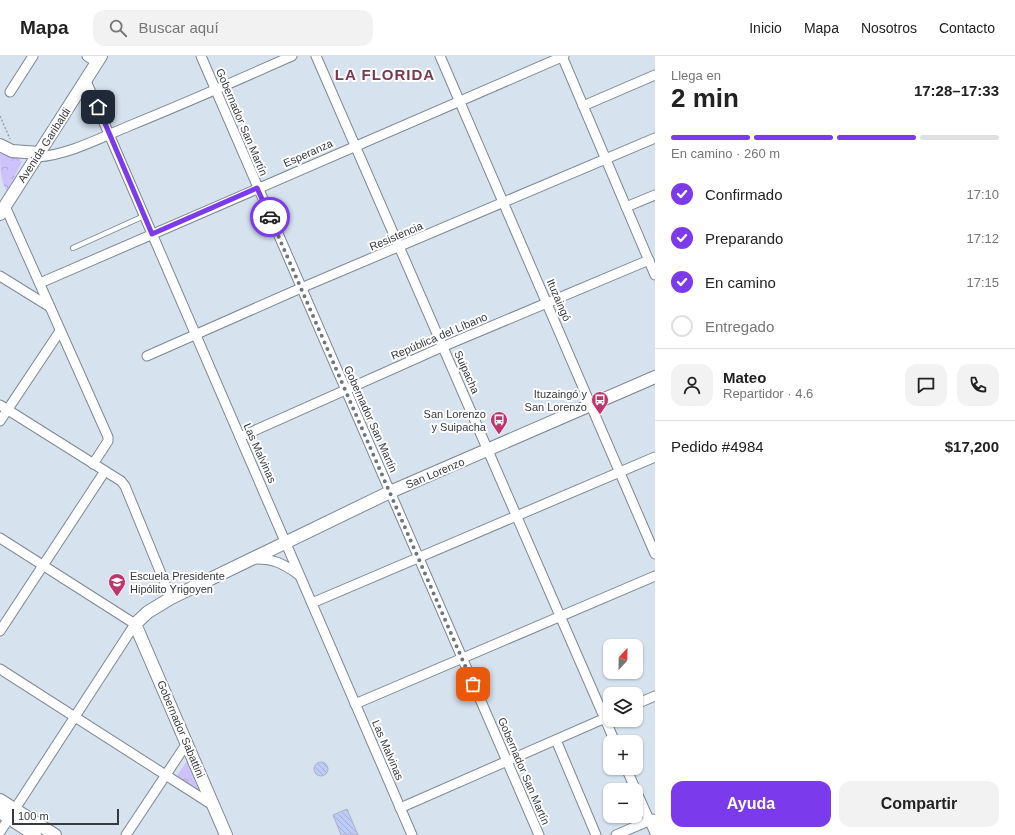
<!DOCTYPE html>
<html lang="es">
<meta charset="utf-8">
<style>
body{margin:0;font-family:Arial,sans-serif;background:#f2f2f2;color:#222;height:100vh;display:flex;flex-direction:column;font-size:15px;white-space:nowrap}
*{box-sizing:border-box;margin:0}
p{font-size:13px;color:#767676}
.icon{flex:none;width:22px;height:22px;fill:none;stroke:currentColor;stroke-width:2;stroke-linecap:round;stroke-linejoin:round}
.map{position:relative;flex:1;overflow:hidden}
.panel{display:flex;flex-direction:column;background:#fff;width:360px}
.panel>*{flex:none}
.needle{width:26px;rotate:22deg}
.buttons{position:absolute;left:603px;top:583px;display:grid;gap:8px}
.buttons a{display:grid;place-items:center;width:40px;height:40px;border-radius:8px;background:#fff;box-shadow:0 1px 3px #0004;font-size:20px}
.scale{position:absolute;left:12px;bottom:10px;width:107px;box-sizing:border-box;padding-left:4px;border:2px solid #363a3f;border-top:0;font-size:11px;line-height:14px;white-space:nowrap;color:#363a3f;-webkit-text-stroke:3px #fff;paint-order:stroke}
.pin{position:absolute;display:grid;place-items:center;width:34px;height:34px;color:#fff;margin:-17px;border-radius:8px;box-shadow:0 2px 6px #0006}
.courier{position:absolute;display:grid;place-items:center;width:40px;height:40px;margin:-20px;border:3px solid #7c3aed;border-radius:50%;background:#fff;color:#222;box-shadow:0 1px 5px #0007}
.summary em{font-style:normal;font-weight:600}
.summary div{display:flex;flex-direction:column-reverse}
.summary{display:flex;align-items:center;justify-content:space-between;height:68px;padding:0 16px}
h1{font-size:26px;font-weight:600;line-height:30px}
.bar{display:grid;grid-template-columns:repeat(4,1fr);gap:6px 4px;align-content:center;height:48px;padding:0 16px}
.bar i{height:5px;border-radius:3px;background:#e0e0e0}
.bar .current{background:#7c3aed}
.bar p{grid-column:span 4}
.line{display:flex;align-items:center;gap:10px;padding:0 16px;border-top:1px solid #e0e0e0}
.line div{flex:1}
.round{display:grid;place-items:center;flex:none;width:42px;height:42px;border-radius:12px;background:#f2f2f2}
ol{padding:0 16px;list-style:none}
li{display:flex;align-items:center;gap:12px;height:44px}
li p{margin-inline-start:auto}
li .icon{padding:4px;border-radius:50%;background:#7c3aed;color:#fff;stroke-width:4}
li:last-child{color:#767676}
li i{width:22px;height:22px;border:2px solid #e0e0e0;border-radius:50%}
.primary-button{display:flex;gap:8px;margin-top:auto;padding:8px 16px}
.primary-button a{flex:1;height:46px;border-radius:12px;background:#7c3aed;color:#fff;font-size:16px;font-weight:600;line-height:46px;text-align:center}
.primary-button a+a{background:#f2f2f2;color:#222}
header{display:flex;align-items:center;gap:24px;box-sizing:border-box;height:56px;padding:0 20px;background:#fff;border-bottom:1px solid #e0e0e0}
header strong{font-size:19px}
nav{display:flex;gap:22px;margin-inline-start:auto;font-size:14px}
.search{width:280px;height:36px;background:#f2f2f2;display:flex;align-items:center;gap:10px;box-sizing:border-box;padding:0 14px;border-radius:12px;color:#767676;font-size:15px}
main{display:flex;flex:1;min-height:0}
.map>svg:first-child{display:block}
.park{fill:url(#park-crowns)}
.building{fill:url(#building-back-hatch);stroke:#aeb3c1}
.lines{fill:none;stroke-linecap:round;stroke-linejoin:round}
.lane-casing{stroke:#7e8893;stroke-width:6}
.street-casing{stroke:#7e8893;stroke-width:11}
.secondary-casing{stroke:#7e8893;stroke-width:14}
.path{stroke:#98a1aa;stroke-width:1.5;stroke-dasharray:2 2;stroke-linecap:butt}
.lane{stroke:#fff;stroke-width:4.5}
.street{stroke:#fff;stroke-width:9}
.secondary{stroke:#fff;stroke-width:12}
.done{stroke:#6e757c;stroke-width:4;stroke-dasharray:0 7.2}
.route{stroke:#7c3aed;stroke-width:5}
.labels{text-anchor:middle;stroke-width:4;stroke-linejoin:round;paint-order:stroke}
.street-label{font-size:11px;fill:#363a3f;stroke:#fff}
.poi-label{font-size:11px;fill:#363a3f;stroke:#fff;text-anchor:end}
.district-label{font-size:15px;font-weight:bold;letter-spacing:1px;fill:#7d374f;stroke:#fff}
</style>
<header>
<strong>Mapa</strong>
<div class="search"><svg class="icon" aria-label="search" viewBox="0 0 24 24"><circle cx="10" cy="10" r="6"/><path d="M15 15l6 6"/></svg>Buscar aquí</div>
<nav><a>Inicio</a><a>Mapa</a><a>Nosotros</a><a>Contacto</a></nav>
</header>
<main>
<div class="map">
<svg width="655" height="779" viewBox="0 0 655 779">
<defs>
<pattern id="park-crowns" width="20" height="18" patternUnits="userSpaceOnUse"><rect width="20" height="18" fill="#cec2fc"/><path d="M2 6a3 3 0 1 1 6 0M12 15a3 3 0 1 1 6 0" fill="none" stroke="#b2a7d9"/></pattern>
<pattern id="building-back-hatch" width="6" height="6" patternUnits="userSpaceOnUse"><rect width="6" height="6" fill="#bdcbf7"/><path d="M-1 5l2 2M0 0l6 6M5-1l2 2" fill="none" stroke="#a3afd5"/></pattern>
</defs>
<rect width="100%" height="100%" fill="#d6e2ee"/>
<g class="park">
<path d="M0,93L19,102L22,106L7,135C0,127 0,106 0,93Z"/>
<polygon points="187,705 199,735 176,721"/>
</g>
<g class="building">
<circle cx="321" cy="713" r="7"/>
<polygon points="347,753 358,779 341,779 333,759"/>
</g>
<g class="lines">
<defs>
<polyline id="lane" points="73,192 144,160"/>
<g id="street">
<polyline points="87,0 97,7"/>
<polyline points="201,0 539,779"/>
<polyline points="316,0 615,686"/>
<polyline points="440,0 655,498"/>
<polyline points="562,0 655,219"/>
<polyline points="86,25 412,779"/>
<polyline points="10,36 33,0"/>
<polyline points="583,50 655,19"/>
<path d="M37,101C68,99 100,82 129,70C183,48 238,24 292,0"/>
<polyline points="5,150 108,381 108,385 93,408"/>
<polyline points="626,151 655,139"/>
<polyline points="0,220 50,251"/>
<polyline points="40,227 564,0"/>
<polyline points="147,300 301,232 655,82"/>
<polyline points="0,349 121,425 125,430 171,542"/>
<polyline points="0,365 60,275"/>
<polyline points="240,381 442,291 649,204"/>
<polyline points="0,482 135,568 0,776"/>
<path d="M254,503C273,502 284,508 299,519"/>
<polyline points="312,547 655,401"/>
<polyline points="0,575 105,415"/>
<polyline points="0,613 214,750"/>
<polyline points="355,648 655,520"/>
<polyline points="636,648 655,640"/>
<polyline points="556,684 596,779"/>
<polyline points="626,712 655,777"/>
<polyline points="400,752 610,660"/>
<polyline points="126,779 187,687"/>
<polyline points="616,779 653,763"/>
</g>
<g id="secondary">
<polyline points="0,89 12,95 39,97"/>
<polyline points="0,158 101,0"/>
<polyline points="0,744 55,779"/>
<polyline points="0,756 35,779"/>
<polyline points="226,779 135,568 148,556 171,542 390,436 655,321"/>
</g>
</defs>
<use href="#lane" class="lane-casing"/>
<use href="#street" class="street-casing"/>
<use href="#secondary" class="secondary-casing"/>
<polyline class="path" points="0,60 10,83"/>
<use href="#lane" class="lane"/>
<use href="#street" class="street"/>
<use href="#secondary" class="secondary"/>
</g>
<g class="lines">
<polyline class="done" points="270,161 473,628"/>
<polyline class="route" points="98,51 152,178 257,132 270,161"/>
</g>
<defs>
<symbol id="bus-pin" viewBox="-11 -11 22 30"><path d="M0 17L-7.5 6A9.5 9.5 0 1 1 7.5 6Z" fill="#bf346c" stroke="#fff"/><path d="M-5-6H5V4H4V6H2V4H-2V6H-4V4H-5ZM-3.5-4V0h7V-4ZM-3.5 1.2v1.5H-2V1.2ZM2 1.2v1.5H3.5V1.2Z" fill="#fff"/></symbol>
<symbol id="school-pin" viewBox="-11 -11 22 30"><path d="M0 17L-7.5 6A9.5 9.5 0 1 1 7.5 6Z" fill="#bf346c" stroke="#fff"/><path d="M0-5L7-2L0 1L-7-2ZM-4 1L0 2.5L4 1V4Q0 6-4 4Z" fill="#fff"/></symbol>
</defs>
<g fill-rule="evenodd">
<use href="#bus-pin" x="590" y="334" width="20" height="27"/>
<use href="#bus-pin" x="489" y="354" width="20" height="27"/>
<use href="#school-pin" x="107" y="516" width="20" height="27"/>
</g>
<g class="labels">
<g class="street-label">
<text transform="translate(242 66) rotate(67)" y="4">Gobernador San Martín</text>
<text transform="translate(44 89) rotate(-57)" y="4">Avenida Garibaldi</text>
<text transform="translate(308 97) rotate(-24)" y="4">Esperanza</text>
<text transform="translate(396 180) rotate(-23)" y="4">Resistencia</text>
<text transform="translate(559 244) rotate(67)" y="4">Ituzaingó</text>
<text transform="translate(439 280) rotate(-23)" y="4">República del Líbano</text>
<text transform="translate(467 316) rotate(66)" y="4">Suipacha</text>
<text transform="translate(371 363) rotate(66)" y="4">Gobernador San Martín</text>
<text transform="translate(260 397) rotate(66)" y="4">Las Malvinas</text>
<text transform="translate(435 417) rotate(-23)" y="4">San Lorenzo</text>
<text transform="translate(181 673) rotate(67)" y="4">Gobernador Sabattini</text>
<text transform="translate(388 694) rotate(67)" y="4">Las Malvinas</text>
<text transform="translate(524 715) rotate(67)" y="4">Gobernador San Martín</text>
</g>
<g class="poi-label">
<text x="587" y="342">Ituzaingó y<tspan x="587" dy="13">San Lorenzo</tspan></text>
<text x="486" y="362">San Lorenzo<tspan x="486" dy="13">y Suipacha</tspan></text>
<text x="130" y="524" text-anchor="start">Escuela Presidente<tspan x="130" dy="13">Hipólito Yrigoyen</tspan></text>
</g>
<g class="district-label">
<text x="385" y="24">LA FLORIDA</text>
</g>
</g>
</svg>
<div class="buttons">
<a><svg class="needle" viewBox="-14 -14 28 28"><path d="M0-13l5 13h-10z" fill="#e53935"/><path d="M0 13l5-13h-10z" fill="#767676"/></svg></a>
<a><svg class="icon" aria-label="layers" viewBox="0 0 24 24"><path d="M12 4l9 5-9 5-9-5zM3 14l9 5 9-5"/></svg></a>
<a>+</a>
<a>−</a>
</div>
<div class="scale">100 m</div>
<div class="pin" style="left:473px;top:628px;background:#ea580c"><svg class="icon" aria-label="bag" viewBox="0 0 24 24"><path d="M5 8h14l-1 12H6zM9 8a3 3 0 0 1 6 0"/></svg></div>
<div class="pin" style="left:98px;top:51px;background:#1f2937"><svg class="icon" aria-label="home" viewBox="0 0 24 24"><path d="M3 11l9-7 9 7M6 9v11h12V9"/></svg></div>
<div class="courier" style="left:270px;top:161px"><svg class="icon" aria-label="car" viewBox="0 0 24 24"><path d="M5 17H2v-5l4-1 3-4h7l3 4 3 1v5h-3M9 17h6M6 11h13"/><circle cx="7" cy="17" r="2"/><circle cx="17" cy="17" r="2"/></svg></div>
</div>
<section class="panel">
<div class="summary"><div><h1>2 min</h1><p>Llega en</p></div><em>17:28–17:33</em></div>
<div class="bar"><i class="current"></i><i class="current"></i><i class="current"></i><i></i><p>En camino · 260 m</p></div>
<ol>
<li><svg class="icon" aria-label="check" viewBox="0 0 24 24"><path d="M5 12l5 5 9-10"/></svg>Confirmado<p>17:10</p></li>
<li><svg class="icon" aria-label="check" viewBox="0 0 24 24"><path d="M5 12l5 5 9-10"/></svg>Preparando<p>17:12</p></li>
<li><svg class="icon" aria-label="check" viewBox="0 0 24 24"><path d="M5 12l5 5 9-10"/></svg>En camino<p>17:15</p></li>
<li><i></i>Entregado</li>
</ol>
<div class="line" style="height:72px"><a class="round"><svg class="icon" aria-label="person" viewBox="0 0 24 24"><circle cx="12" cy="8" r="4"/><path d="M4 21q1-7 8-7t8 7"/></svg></a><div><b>Mateo</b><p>Repartidor · 4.6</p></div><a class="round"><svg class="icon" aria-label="chat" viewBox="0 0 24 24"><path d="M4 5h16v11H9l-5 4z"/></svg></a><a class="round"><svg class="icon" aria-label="phone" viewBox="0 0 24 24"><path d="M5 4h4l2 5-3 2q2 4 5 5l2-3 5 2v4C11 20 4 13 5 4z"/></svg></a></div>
<div class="line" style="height:52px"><div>Pedido #4984</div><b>$17,200</b></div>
<div class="primary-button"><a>Ayuda</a><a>Compartir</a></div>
</section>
</main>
